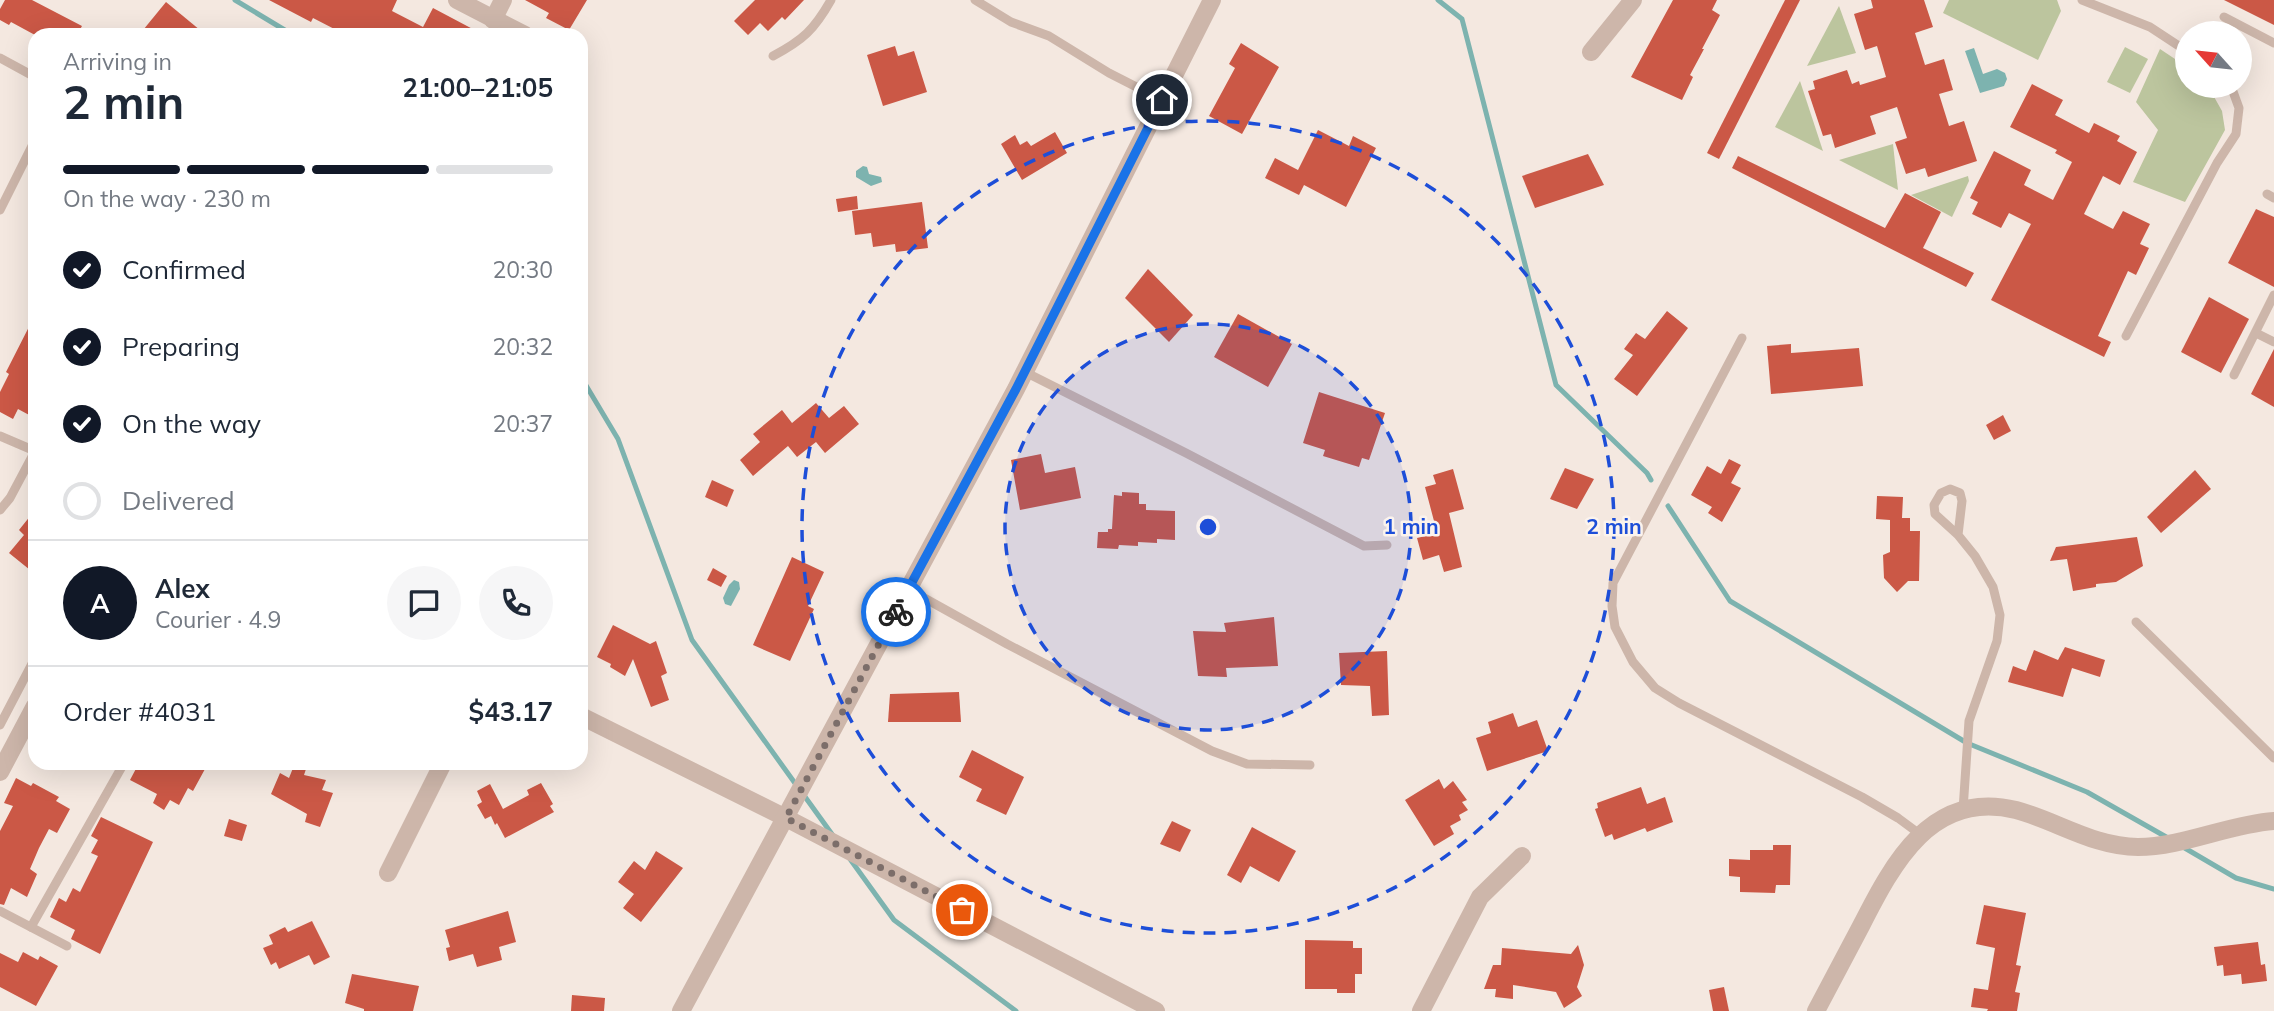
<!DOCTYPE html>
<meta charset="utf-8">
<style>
body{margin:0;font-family:Mulish,sans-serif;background:#f6f6f7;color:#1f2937;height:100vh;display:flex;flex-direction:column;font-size:26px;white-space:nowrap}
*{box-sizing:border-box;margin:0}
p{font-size:23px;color:#747a83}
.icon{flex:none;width:38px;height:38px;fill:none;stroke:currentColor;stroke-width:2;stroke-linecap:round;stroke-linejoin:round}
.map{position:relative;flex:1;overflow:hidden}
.side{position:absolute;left:28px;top:28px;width:560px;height:742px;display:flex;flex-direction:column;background:#fff;border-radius:21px;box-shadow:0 7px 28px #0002}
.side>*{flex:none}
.needle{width:46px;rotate:297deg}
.controls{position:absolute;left:2175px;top:21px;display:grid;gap:14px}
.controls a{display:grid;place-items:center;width:77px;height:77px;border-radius:50%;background:#fff;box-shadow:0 7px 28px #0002;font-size:35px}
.pin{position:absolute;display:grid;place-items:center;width:60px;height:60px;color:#fff;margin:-30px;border:4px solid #fff;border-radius:50%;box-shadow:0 2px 7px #0007}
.courier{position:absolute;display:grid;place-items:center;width:70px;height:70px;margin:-35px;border:5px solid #1a73e8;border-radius:50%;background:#fff;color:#222;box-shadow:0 2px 9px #0007}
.overview em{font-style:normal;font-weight:700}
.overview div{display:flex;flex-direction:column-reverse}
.overview{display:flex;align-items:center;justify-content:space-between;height:119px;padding:0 35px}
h1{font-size:46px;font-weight:700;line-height:52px}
.bar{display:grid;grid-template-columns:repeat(4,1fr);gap:10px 7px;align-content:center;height:84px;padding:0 35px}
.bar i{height:9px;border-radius:5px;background:#e0e1e3}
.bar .current{background:#111827}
.bar p{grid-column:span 4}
.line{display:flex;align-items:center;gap:18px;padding:0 35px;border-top:2px solid #e0e1e3}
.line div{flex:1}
.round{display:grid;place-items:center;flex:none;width:74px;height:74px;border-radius:37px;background:#f6f6f7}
ol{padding:0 35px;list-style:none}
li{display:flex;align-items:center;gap:21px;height:77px}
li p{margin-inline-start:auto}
li .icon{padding:7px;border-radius:50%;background:#111827;color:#fff;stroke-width:4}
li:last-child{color:#747a83}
li i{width:38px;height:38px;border:4px solid #e0e1e3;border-radius:50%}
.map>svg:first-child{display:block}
.green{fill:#bcc59e}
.water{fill:#7db3af}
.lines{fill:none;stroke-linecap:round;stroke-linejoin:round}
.stream{stroke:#7db3af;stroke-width:5}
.building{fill:#cb5846}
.service{stroke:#cdb6aa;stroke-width:9}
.minor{stroke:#cdb6aa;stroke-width:18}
.done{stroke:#7c6e6a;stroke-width:7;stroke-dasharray:0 12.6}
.route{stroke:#1a73e8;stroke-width:9}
.ring{fill:none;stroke:#1d4ed8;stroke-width:3.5;stroke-dasharray:12 9}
.centre{fill:#1d4ed8;stroke:#fbf3ed;stroke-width:3.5}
.ring-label{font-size:21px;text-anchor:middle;font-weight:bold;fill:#1d4ed8;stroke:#fbf3ed;stroke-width:5;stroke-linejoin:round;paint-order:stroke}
</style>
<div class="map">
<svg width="2274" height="1011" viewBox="0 0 2274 1011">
<rect width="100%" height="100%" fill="#f4e8e0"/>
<g class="green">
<polygon points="1949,0 2057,0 2061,11 2038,60 1943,13"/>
<polygon points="1839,6 1856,53 1807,66"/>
<polygon points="2125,47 2148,59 2130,93 2107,82"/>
<polygon points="2160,49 2187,67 2188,86 2208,86 2222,111 2225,130 2185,202 2133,182 2158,130 2136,102"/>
<polygon points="1800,81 1823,151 1775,127"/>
<polygon points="1893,144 1898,190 1839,160"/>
<polygon points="1968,176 1969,181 1952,217 1911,195"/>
</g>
<g class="water">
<polygon points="1974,48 1983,74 1997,69 2005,73 2007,79 2004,86 1980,93 1965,51"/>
<polygon points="863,166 867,167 869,174 881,177 882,182 871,186 856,177 856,171"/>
<polygon points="734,580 739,582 740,589 731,606 725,604 723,598 729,585"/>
</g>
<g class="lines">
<g class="stream">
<polyline points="235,0 293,35"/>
<polyline points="1438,0 1462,19 1556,385 1647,473 1651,480"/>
<polyline points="581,377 618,439 692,640 797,786"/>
<polyline points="1668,506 1730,601 1967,743 2087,792 2168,838"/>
<polyline points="803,794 834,837"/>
<polyline points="2183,847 2236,878 2274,889"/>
<polyline points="850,859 894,920 1016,1011"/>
</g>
</g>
<g class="building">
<polygon points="5,0 32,0 82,26 77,35 35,35 11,22 9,25 0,20 0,9"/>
<polygon points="269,0 397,0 392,11 423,27 433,8 484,35 346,35 313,18 311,22"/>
<polygon points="525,0 587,0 569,30 546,18 549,13"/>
<polygon points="755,0 804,0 785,20 782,17 768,31 760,23 748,35 734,21"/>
<polygon points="1673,0 1717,0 1712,10 1720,15 1702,49 1704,49 1690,75 1693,77 1682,100 1631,77"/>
<polygon points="1785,0 1800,0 1719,159 1707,153"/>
<polygon points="1871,0 1924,0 1933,27 1915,33 1925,65 1944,59 1953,90 1939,94 1949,126 1964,121 1977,161 1928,177 1925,168 1906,174 1895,142 1907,138 1897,107 1870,116 1876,134 1835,148 1831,134 1823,136 1808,91 1815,89 1813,81 1847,70 1852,84 1859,81 1860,85 1886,77 1877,46 1865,50 1854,14 1873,8"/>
<polygon points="2224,0 2274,0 2274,25"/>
<polygon points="166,2 206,35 139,35"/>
<polygon points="1241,43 1279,67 1242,134 1209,116 1235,68 1229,64"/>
<polygon points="895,46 898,56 914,51 927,92 883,106 867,55"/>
<polygon points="2032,84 2063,100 2055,115 2089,133 2094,123 2120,136 2117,141 2137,152 2120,185 2103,176 2084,214 2113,229 2123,211 2150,224 2140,244 2149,248 2136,275 2128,271 2098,336 2111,342 2104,357 1991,300 2031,224 2009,213 2001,228 1972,214 1978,202 1970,198 1994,151 2031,170 2024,185 2053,200 2072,162 2055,153 2057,150 2010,127"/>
<polygon points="1318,130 1349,146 1353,136 1376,148 1346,207 1304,185 1299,195 1265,178 1275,158 1298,170"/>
<polygon points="1055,132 1067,153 1022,180 1001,144 1015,135 1020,145 1027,141 1031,146"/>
<polygon points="1588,154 1604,185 1535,208 1522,176"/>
<polygon points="1738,156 1885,228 1905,193 1941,212 1923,248 1974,273 1966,287 1732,168"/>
<polygon points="857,196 858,209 838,212 836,199"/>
<polygon points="922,202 928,248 896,252 895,244 873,247 871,233 855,235 852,211"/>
<polygon points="2256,209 2274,217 2274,287 2228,263"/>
<polygon points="1148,269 1193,315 1169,342 1125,298"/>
<polygon points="2209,297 2249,319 2221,373 2181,352"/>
<polygon points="1667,311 1688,328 1637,396 1614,379 1633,355 1624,349 1636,333 1645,339"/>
<polygon points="1238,314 1292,344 1268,387 1214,357"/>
<polygon points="35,315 35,408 31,416 18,409 13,419 0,412 0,392 9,374 6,372"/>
<polygon points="1791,344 1791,353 1859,348 1863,386 1771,394 1767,346"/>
<polygon points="2274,349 2274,407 2251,394"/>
<polygon points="1319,392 1385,413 1369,460 1362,458 1359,467 1323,456 1325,450 1303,443"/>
<polygon points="816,403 829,418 844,406 859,424 825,453 816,442 797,457 788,446 753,476 740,460 760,442 753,434 782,410 792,423"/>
<polygon points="2003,415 2011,431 1994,440 1986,425"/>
<polygon points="1041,454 1045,473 1075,467 1081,498 1020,510 1011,460"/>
<polygon points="1729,459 1741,465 1731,483 1741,488 1722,522 1708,513 1712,507 1691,495 1707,466 1721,474"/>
<polygon points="1565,468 1594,479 1577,509 1550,499"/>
<polygon points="1453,469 1464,509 1449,513 1462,567 1444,572 1439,555 1423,560 1417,538 1430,535 1428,527 1432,526 1431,522 1434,521 1425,487 1436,484 1433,475"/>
<polygon points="2195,470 2211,489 2161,533 2147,517"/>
<polygon points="712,480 734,490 727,507 705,497"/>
<polygon points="1122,492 1139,493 1139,504 1146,504 1146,510 1175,511 1175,540 1157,539 1157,543 1138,542 1138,546 1119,545 1118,549 1097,548 1098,532 1108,532 1108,529 1112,529 1114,495 1122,496"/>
<polygon points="1877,496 1903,497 1902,518 1910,518 1910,531 1920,531 1919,581 1908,581 1897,592 1884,578 1883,555 1890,552 1890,520 1876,519"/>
<polygon points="35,510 35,574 9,553 24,535 19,530"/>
<polygon points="2137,537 2143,566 2116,582 2096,584 2096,587 2073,591 2067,559 2050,561 2056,547"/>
<polygon points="792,557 824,572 808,606 814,609 790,661 753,645"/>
<polygon points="713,568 727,576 721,587 707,580"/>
<polygon points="1274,617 1278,666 1226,668 1227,677 1198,676 1193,631 1226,632 1224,623"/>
<polygon points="613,625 650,644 656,641 667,673 661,676 669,700 651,707 633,659 625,676 610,667 611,664 597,657"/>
<polygon points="2065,647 2105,660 2100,677 2072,668 2063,697 2008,682 2013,666 2026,671 2034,650 2058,660"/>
<polygon points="1387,651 1389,715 1372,716 1370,686 1341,685 1339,653"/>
<polygon points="959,692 961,722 888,722 890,694"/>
<polygon points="1513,713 1518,727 1537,720 1548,751 1487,771 1476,738 1491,733 1488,722"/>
<polygon points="972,750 1024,777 1006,815 976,801 982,789 959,777"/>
<polygon points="139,763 193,763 205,769 193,791 188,788 179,805 170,800 164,810 153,803 157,794 130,780"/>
<polygon points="295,763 308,763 304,775 326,780 322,790 333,793 320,827 305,822 307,814 271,794 280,773 289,778"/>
<polygon points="16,778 31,786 33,783 59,797 56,801 70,809 57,833 49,829 39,848 30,869 37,874 27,897 11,888 4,905 0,904 0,831 13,806 4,803"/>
<polygon points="1439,779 1444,789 1453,781 1467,800 1462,802 1468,810 1459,815 1461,820 1450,826 1454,834 1434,846 1405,800"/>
<polygon points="541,783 553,804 550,806 554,812 505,838 497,823 495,825 491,816 485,819 477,805 482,802 477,791 490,784 503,809 529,795 527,790"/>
<polygon points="1641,787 1647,804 1665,797 1673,822 1647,832 1645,828 1614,840 1612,834 1605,837 1595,809 1598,808 1597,803"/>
<polygon points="101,817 153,842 100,954 71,939 75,930 50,917 59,898 66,902 73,888 80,892 98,856 91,853 98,840 91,836"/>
<polygon points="229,819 247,825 242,841 224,836"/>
<polygon points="1172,821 1191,830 1180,852 1160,844"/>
<polygon points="1252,827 1296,851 1279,882 1250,866 1241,883 1227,875"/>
<polygon points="1773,845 1791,845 1790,885 1776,885 1775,893 1740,892 1740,877 1729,876 1729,859 1750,860 1750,850 1773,850"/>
<polygon points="656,851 683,868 641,922 623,908 634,894 618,882 634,861 645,870"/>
<polygon points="1984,905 2026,913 2016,965 2021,966 2015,992 2020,993 2017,1011 1987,1011 1988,1009 1971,1007 1974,988 1988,990 1995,948 1976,944"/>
<polygon points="508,911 516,942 499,947 502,960 477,967 473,954 449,961 446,948 450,947 445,930"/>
<polygon points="312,921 330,957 314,965 309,955 279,969 276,962 271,965 263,948 273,944 269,935 285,927 288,932"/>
<polygon points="1305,940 1353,941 1353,948 1362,948 1362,974 1355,974 1355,993 1337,993 1337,989 1305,989"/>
<polygon points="2258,942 2261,965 2265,964 2267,981 2242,984 2241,974 2224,976 2223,965 2217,966 2214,947"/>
<polygon points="1578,945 1584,965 1577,987 1582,996 1564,1008 1556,992 1513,985 1513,999 1495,997 1496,989 1484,989 1493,965 1501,965 1502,948 1571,954"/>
<polygon points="23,952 38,960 40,956 58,966 36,1006 0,987 0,953 18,962"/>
<polygon points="352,974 419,986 413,1011 364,1011 364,1009 345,1003"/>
<polygon points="1724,987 1729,1011 1713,1011 1709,990"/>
<polygon points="572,995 605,998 604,1011 571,1011"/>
</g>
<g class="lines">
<g class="service">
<polyline points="975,0 1011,22 1049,36 1109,73 1162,100"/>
<polyline points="2082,0 2150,27 2188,52"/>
<polyline points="2224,17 2274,43"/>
<path d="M773,56C803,40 814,30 831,0"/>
<polyline points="0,58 35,77"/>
<polyline points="2267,194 2274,198"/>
<polyline points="0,210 35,140"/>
<polyline points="2256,333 2274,342"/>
<polyline points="2126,336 2217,163 2236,134 2239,108 2231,86"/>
<polyline points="1742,338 1613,583 1612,606 1615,627 1633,662 1655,688 1679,703 1862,797 1898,818 1921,835"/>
<polyline points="1025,372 1186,453 1364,546 1387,545"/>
<polyline points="2234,375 2274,295"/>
<polyline points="0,436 35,451"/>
<polyline points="0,510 10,498 35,451"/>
<polyline points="1958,535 1962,501 1960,493 1950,489 1941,493 1934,505 1935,514 1958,535 1975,556 1993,587 2000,615 1997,641 1969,721 1963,810"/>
<polyline points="908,589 1007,644 1212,751 1247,764 1310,765"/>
<polyline points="2136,622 2274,758"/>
<polyline points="0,725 35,658"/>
<polyline points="0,911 67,946"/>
<polyline points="31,927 124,763"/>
</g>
<g class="minor">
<polyline points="457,0 525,35"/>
<polyline points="493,20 503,0"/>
<polyline points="1591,52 1633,0"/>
<polyline points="581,716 786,818 1156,1011"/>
<polyline points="0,772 35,706"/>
<polyline points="388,873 443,763"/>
<polyline points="681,1011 1016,389 1212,0"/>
<polyline points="1421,1011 1480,897 1522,856"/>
<path d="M1816,1011C1831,983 1846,954 1861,926C1893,863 1932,789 2016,810C2057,821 2094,847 2138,847C2182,847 2230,824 2274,821"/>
</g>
</g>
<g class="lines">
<polyline class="done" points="896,612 786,818 962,910"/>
<polyline class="route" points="896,612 1016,389 1162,100"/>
</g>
<circle cx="1208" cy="527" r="203" fill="#1d4ed8" fill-opacity=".12"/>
<g class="ring">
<circle cx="1208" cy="527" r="203"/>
<circle cx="1208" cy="527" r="406"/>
</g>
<circle cx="1208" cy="527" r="10" class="centre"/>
<g class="ring-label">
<text x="1411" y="534">1 min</text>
<text x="1614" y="534">2 min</text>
</g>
</svg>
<div class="controls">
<a><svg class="needle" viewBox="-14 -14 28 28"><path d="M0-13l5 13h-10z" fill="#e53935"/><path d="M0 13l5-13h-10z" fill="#747a83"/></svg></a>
</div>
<div class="pin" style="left:962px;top:910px;background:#ea580c"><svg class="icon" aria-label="bag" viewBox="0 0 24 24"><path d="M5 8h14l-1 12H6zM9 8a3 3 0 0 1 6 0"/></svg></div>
<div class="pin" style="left:1162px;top:100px;background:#1f2937"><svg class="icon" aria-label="home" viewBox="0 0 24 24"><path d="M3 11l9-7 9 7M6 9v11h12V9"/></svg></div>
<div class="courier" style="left:896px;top:612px"><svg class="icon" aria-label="bike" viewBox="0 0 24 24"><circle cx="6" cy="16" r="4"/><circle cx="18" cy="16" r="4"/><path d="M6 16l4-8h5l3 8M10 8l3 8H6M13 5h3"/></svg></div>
<section class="side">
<div class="overview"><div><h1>2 min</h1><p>Arriving in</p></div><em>21:00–21:05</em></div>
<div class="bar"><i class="current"></i><i class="current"></i><i class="current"></i><i></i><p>On the way · 230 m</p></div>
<ol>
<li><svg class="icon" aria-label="check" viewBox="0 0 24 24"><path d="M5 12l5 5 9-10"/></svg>Confirmed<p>20:30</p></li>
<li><svg class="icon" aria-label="check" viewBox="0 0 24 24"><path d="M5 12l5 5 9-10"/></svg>Preparing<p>20:32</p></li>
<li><svg class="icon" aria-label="check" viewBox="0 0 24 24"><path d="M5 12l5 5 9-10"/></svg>On the way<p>20:37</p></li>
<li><i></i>Delivered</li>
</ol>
<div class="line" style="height:126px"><b class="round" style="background:#111827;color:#fff">A</b><div><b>Alex</b><p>Courier · 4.9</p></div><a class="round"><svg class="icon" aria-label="chat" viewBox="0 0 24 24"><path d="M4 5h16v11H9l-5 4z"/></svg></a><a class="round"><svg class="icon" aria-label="phone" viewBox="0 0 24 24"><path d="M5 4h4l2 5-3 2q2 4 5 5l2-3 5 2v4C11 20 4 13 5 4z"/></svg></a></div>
<div class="line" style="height:91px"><div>Order #4031</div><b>$43.17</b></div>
</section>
</div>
